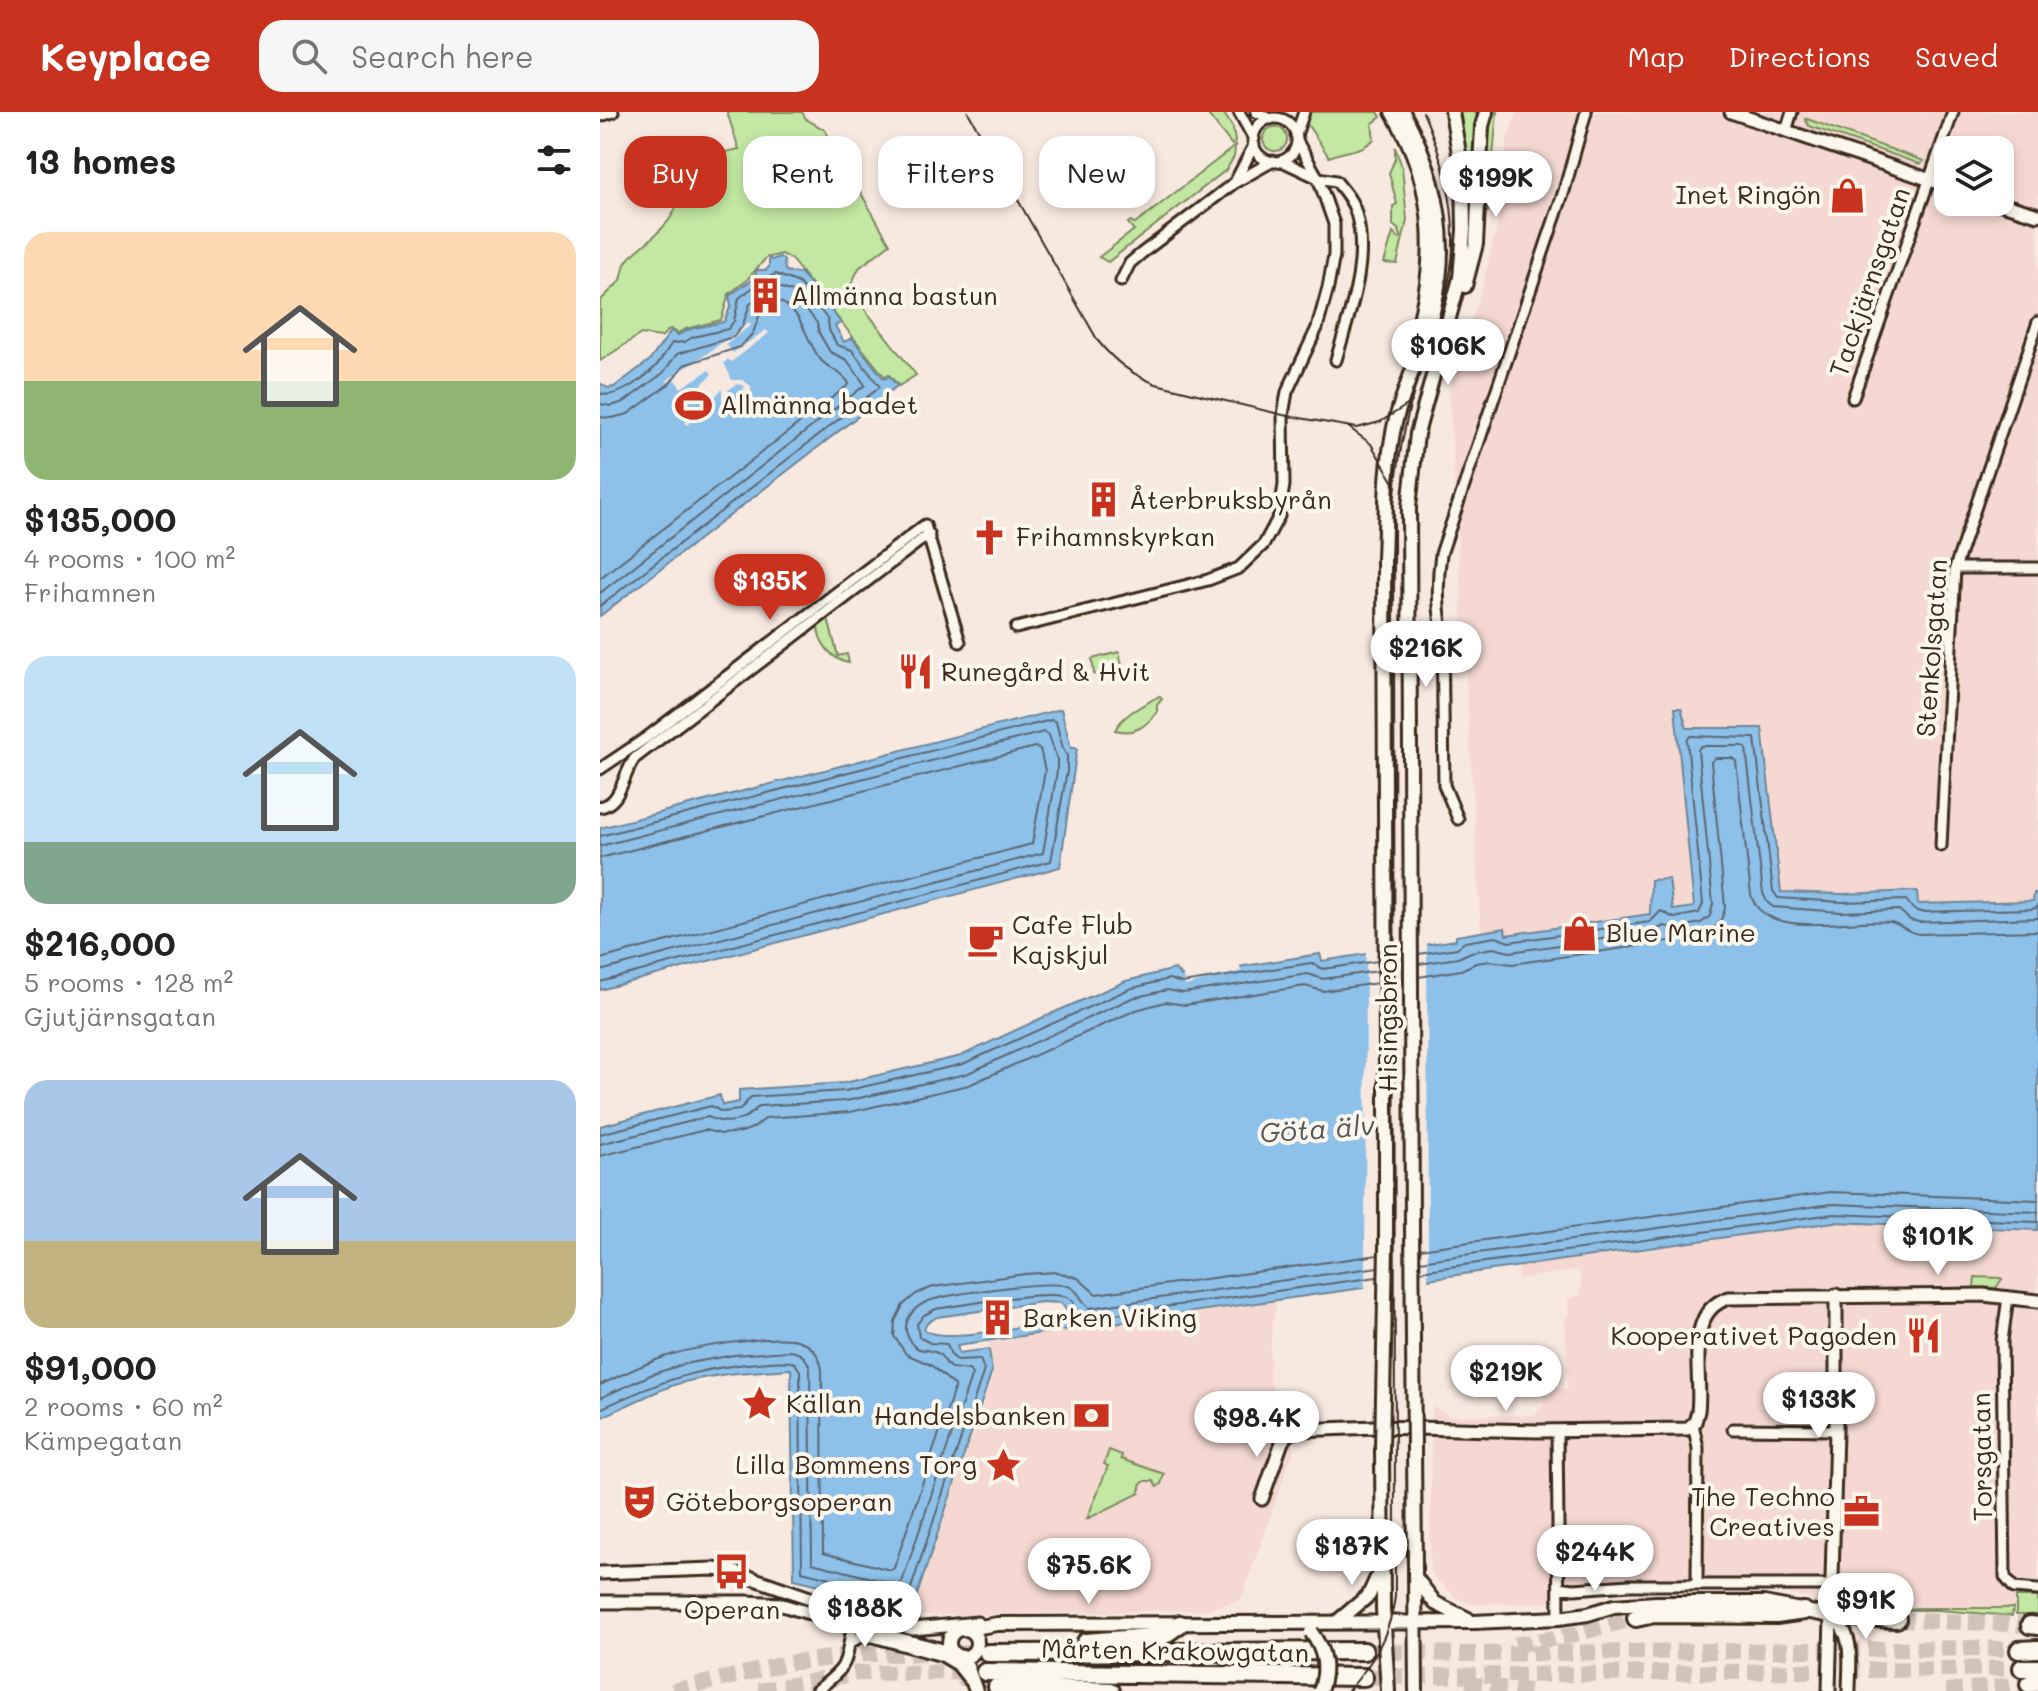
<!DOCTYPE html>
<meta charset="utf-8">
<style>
body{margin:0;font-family:Mali,sans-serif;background:#f6f6f6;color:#222;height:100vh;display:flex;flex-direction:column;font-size:30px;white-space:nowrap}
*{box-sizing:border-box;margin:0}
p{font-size:26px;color:#767676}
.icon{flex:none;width:44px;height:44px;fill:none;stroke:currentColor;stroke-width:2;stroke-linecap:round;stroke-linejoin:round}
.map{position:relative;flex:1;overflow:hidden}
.side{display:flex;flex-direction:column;background:#fff;width:600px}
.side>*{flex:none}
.top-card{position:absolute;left:24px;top:24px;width:760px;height:72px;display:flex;gap:16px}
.fabs{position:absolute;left:1334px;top:24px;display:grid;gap:16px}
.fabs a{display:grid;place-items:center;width:80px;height:80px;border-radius:16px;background:#fff;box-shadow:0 4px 12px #0003;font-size:40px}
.price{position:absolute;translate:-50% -68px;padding:0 18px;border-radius:28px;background:#fff;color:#222;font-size:26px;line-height:52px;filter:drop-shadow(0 2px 4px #0008)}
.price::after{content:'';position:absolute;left:50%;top:48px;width:24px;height:18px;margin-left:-12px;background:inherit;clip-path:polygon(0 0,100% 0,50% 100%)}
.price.active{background:#c8321e;color:#fff}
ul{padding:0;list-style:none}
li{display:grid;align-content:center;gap:16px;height:424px;padding:0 24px}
li span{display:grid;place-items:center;height:248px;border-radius:24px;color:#555}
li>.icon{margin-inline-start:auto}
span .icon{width:144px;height:144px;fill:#fffc;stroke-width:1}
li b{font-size:34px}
h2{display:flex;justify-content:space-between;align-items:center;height:96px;padding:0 24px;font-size:34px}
.pill{padding:0 28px;border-radius:24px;background:#fff;box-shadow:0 4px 12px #0003;font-size:28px;line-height:72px}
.pill.active{background:#c8321e;color:#fff}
header{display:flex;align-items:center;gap:48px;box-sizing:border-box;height:112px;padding:0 40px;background:#c8321e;color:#fff}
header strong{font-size:38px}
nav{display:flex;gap:44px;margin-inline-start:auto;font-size:28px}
.search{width:560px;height:72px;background:#f6f6f6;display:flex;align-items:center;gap:20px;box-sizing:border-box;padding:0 28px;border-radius:24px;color:#767676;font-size:30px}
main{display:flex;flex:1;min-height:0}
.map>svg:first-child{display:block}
</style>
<header>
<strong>Keyplace</strong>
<div class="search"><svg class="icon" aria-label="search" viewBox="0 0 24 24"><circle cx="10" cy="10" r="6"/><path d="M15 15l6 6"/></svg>Search here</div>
<nav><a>Map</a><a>Directions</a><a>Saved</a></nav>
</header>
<main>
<section class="side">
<h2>13 homes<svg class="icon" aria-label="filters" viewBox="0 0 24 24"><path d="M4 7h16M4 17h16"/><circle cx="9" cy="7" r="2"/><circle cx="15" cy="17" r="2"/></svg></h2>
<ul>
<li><span style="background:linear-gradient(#ffd9b3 60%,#8fb573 0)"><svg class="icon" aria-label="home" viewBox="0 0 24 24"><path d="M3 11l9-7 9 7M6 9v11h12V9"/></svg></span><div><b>$135,000</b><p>4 rooms · 100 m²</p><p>Frihamnen</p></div></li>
<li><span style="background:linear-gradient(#bfe0f5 75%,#7fa58c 0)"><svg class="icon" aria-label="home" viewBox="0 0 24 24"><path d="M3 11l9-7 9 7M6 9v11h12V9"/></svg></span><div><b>$216,000</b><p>5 rooms · 128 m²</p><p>Gjutjärnsgatan</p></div></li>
<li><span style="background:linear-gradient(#a9c7e8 65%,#c2b280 0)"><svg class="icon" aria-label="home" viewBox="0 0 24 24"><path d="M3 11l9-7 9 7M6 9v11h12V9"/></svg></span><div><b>$91,000</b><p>2 rooms · 60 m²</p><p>Kämpegatan</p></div></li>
</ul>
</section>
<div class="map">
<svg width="1438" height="1579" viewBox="0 0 1438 1579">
<rect width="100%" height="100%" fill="#f8e9e0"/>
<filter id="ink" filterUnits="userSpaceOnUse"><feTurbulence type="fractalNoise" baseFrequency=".0125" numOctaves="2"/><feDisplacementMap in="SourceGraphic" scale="16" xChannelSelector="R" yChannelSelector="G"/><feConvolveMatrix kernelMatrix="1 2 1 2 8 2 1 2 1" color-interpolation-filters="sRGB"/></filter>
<g filter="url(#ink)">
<path fill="#f5d8d1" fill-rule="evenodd" d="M917 0H1438V781L1434 782 1433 789 1318 792 1317 779 1242 782 1181 780 1162 616H1087L1081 596 1076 597 1095 795 1072 798 1069 767 1052 768 1050 802 906 823 905 816 881 820 849 281 881 179 897 114 904 66 907 27ZM1348 38H1400V90H1348Z
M1234 1110 1438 1118V1475H1422L1415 1482 1414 1495 1252 1494 1250 1483 1219 1478 1212 1486 1150 1477H1013L941 1491 869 1492 858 1487 838 1469 830 1458 832 1294 850 1304 934 1303 944 1294V1275L968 1277 965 1205 970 1203 967 1187 981 1183V1163L976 1158 918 1167 919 1154Z
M678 1187 672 1210 669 1267 694 1337 641 1488 603 1498 311 1504 394 1260 389 1230Z"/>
<path fill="#c2e8a3" stroke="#7e8960" stroke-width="2" d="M127 0H202L206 7 225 18 290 132 259 156 249 177 316 263 299 274 289 263 284 264 191 147 182 142 166 146 146 169 129 182 121 208 86 217 78 221 70 217 61 225 41 222 0 249V189L21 168 25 152 30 145C52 125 85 105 78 71 77 65 73 59 72 52L139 37Z
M606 0H623L633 16 635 30 632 33Z
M709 0H778L781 5 772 12 774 27C762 40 745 38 729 45L705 9Z
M857 0H879L874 16 877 41 871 121 868 55Z
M891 0H897L888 100 883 101 886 20Z
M1205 7H1207L1324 49 1320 52 1209 14Z
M663 27a12 12 0 1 1 24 0a12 12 0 1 1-24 0Z
M635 34 634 45 626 58 508 150 499 145 534 118 528 111 531 109 535 112Z
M795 35 802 55 807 108 797 152 784 151 793 121 798 126 801 125 799 118 793 113V94L797 92 789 61 795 47Z
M227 503 238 544 247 542 249 551C233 549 218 530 218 514Z
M519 540 523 557 498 564 494 562 492 547Z
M559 584 562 587 557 593V600C545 615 535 623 515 618 523 602 544 593 559 584Z
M1375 1165 1400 1166 1402 1167 1396 1176 1374 1175Z
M509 1338 522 1343 521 1347 564 1362 561 1372 557 1375 553 1369H545L540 1373V1381L487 1407 508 1354 504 1352Z
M1416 1485H1438V1503H1416Z
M1317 1496H1413L1412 1504 1338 1498H1296Z"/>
<path fill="#8ec1ea" stroke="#6d8598" stroke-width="2" fill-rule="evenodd" d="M180 145 184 148 185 158 191 161H201L241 211 235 214 244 230 252 226 284 267 289 264 297 274 0 504V271L8 276 14 275 50 248 71 219 78 223 90 217 124 210 131 193 129 184 153 167 157 158H166L169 155V146L172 148Z
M1075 596H1081L1087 616H1162L1181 780 1242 782 1317 779 1318 792 1433 789 1434 781H1438V1118L1234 1110 357 1233 359 1241 389 1237 392 1259 313 1495 194 1467 191 1257C152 1260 112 1261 74 1273 49 1282 24 1295 0 1306V1014L120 983 122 993 139 990V978L244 971 361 944 446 904 526 869 575 857 581 864 720 842 722 849 856 828V824L905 816 906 823 1050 802 1051 768 1069 767 1073 798 1094 795ZM442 1190 461 1191 467 1199 464 1205 454 1208C430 1213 339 1233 324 1217L326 1212 337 1205Z
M461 597 471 636H477L460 755 0 878V716Z"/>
<path fill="#f8e9e0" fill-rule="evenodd" d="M149 210 151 213 126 232 133 241 166 218 169 221 131 250 128 247 124 251 132 268H142L151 274 152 290 145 298 129 297 122 288V277L87 313 85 311 111 283 103 276 77 303 75 301 112 262 109 258 81 276 75 268 69 271 67 268 111 239ZM137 272 145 274 143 277 145 280 148 279 149 283 144 292 137 294 130 291 127 284 129 277Z
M827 829 828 1170 765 1179 766 838Z
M639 850 641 859 585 874 582 859Z"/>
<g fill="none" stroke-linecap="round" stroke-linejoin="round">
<path stroke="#5c6670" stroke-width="2" d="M0 281C15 289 46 265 57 253 62 247 67 238 72 231L85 230 93 225 128 217 134 209 139 186 164 167 176 162 199 171 228 208 229 218 237 233 252 238 280 275 0 494
M0 292 11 294 24 290 63 261 77 242 133 225 142 215 150 192 175 174 193 180 217 211 219 221 230 240 247 248 265 273 0 481
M0 305 12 306 28 302 69 272 84 253 140 235 153 221 161 199 175 188C203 196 204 226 220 247 229 258 240 258 249 271L247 274 0 466
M0 724 451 608 456 610 463 637 467 644V659L451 749 0 870
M0 734 444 620 449 623 457 648V659L443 741 0 859
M0 746 435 635 440 637 445 659 432 732 0 847
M819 842 857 836 865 830 896 825 909 830 1050 810 1061 799 1074 806 1099 801 1103 792 1087 628 1090 624 1155 626 1173 779 1178 786 1242 790 1306 788 1313 797 1320 800 1432 797 1438 795
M819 852 858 846 871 840 893 836 910 840 1052 820 1064 814 1075 816 1101 811 1110 804 1113 792 1098 638 1101 634H1143L1146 636 1163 781 1167 790 1173 795 1241 800 1299 798 1310 808 1319 810 1438 806
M819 865 861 858 876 851 890 849 912 852 1053 832C1080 825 1119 832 1125 795L1111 650 1115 646H1132L1136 649 1151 783C1164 830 1254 805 1291 810 1300 812 1308 821 1319 822L1438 819
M0 1022 111 994 122 1000 140 998 151 985 245 979 363 952 529 877 569 867 582 871 711 851 723 857 778 849
M0 1032 108 1005C127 1014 145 1010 159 994L246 989 366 962 532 886 567 878 583 881 708 862 723 867 778 859
M0 1044 105 1018 121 1022 142 1020 155 1015 166 1006 250 1000 369 973 536 898 565 890 585 893 705 874 723 879 778 871
M820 1137 1231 1080 1438 1088
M820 1149 1232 1092 1438 1100
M820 1159 1233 1102 1438 1110
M0 1273C21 1263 42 1253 64 1245 89 1236 176 1221 200 1229 213 1234 220 1245 222 1258L223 1441 291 1458 294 1456 355 1274 331 1253 306 1242 294 1224 295 1209 303 1193 316 1182 333 1175 425 1162 457 1160 478 1166 496 1182 778 1143
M0 1286 53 1262 84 1252 134 1243 189 1239C201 1240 208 1246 210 1258L212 1451 299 1473 302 1470 372 1262 369 1258 351 1256C346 1253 343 1245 339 1242 328 1235 315 1243 308 1225 301 1210 313 1196 326 1190 344 1182 449 1168 468 1174 479 1178 481 1189 489 1196L778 1155
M0 1297C57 1271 94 1256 157 1251 170 1250 183 1248 195 1251L200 1259 202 1459 306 1485 309 1482 384 1258 380 1247 357 1248 351 1243 347 1232 330 1231 319 1225 317 1212 324 1203 336 1197C358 1194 456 1175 470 1187 476 1191 475 1198 475 1204L479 1207 777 1165"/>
<path stroke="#d2c3b9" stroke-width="16" stroke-dasharray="16 8" stroke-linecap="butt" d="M1297 1507 1430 1513
M915 1533 967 1524 1036 1506
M764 1539 858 1542 1377 1536 1419 1538
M359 1565 397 1575
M764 1565 1422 1556
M866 1572 930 1579
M73 1579 188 1551 266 1542 388 1541
M159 1579 259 1561 376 1560
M1346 1579 1429 1572"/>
<defs>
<path id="minor" d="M639 0 654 27
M656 0 671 7
M0 4 13 0
M653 28a22 22 0 1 1 44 0a22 22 0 1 1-44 0Z
M1186 19 1192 0
M696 23 704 0
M682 49 718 66 736 69C744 79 753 89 756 101 770 150 749 202 736 248
M636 68 654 33
M521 169 530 151 542 141 634 71 673 49
M1253 286 1353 0
M1355 456H1438
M416 516 608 468 639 456 664 432 679 404 684 373 683 303 687 280 717 216 728 176 734 143V112L718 66 697 29
M0 657 46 626 325 413 360 530
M0 695C22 691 22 663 35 646L329 422
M858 707 844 673 842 517C837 491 837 468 841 442L964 79 986 0
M1341 734 1355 456 1438 210
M1408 1185 1402 1229 1405 1465 1414 1476 1438 1478
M1093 1312 1098 1336 1097 1472
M1133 1317 1236 1318
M957 1319 959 1506
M959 1475 974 1477 1029 1473H1233
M250 1531 260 1525H273L342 1544 357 1553 369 1568
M216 1579C254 1550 243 1551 254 1509"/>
<path id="tertiary" d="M1131 0 1348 74
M1395 90 1438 103
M662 1387 682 1330 687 1323 699 1318 776 1315 937 1319 1087 1317 1095 1310 1098 1299C1103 1263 1083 1199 1129 1186L1383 1183 1438 1189
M0 1461 113 1457 132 1459 256 1502 313 1517 377 1511
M0 1490H147L179 1492 276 1521 351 1540
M1231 1504C1256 1521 1249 1552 1249 1579
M1229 1579 1236 1318V1183"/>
<path id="secondary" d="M792 0C839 76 838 157 811 239
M865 174 876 132 882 14 886 0
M786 943 784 446C786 401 785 355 795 311 805 271 824 235 834 195 851 126 836 61 803 0
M812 1117 809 395 817 322 860 166 864 118 863 65 852 0
M782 1337 783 1497 788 1579
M814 1337 816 1579
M815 1465 835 1491 868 1507
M737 1510 769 1483 780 1459
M349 1531a14 14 0 1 1 28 0a14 14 0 1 1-28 0Z
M368 1517 397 1512 874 1510 959 1506 988 1502 1014 1494 1056 1491H1164L1231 1504
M356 1544 367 1554 376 1579"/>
<path id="trunk" d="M1231 1504 1297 1507
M1036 1506 1054 1502 1176 1503 1204 1499
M1430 1513 1438 1514
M486 1530 563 1524 580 1512
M1419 1538 1438 1537
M388 1541 764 1539
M1422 1556H1438
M385 1560 764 1565
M1429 1572 1438 1571
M397 1575 511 1579"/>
</defs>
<use href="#minor" stroke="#3b2a1e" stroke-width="15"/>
<use href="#tertiary" stroke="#3b2a1e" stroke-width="17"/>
<use href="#secondary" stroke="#3b2a1e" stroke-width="18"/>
<use href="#trunk" stroke="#3b2a1e" stroke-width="22"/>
<use href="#minor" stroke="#fbf7ec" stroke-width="9"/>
<use href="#tertiary" stroke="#fbf7ec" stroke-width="11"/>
<use href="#secondary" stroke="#fbf7ec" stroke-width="12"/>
<use href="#trunk" stroke="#fbf7ec" stroke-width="16"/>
<path stroke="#3b2a1e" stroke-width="2" d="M368 0 498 229C515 250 531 262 556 272L683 303 757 316 780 310 812 290
M747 314 771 332 796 374
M748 1579C773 1551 790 1522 795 1485L794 393C797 352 804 312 816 272 831 226 853 179 853 130 854 84 841 42 823 0"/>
<defs>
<path id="secondary-bridge" d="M812 1117 814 1337
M782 1337 786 1136V943
M711 1520C725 1539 728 1557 720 1579"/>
</defs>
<use href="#secondary-bridge" stroke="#3b2a1e" stroke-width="18" stroke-linecap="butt"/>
<use href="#secondary-bridge" stroke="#fbf7ec" stroke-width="12"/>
</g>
</g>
<defs>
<symbol id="shop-bare" viewBox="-9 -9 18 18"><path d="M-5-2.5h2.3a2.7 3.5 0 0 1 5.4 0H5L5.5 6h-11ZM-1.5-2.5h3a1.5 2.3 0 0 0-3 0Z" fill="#c8321e" stroke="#fbf7ec" stroke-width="2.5" paint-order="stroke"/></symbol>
<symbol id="building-bare" viewBox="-9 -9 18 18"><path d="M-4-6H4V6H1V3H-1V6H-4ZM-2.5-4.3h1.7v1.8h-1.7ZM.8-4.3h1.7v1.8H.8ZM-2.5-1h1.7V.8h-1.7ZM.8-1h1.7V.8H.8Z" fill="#c8321e" stroke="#fbf7ec" stroke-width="2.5" paint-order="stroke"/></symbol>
<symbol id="stadium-bare" viewBox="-9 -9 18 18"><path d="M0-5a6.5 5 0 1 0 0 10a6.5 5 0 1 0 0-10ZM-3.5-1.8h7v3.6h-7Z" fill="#c8321e" stroke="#fbf7ec" stroke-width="2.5" paint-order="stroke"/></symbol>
<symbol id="church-bare" viewBox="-9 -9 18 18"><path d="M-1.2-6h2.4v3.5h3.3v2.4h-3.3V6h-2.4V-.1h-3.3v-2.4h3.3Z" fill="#c8321e" stroke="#fbf7ec" stroke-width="2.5" paint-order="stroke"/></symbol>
<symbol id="restaurant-bare" viewBox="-9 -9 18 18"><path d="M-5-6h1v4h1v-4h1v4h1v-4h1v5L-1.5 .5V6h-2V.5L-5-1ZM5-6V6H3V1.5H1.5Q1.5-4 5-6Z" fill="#c8321e" stroke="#fbf7ec" stroke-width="2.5" paint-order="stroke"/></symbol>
<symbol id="cafe-bare" viewBox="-9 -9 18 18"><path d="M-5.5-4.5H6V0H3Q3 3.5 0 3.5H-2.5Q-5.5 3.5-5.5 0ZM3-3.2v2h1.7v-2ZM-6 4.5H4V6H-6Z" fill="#c8321e" stroke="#fbf7ec" stroke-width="2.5" paint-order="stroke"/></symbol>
<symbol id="sight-bare" viewBox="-9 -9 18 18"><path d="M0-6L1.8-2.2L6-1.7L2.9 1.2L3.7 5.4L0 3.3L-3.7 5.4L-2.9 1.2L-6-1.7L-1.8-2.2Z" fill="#c8321e" stroke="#fbf7ec" stroke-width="2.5" paint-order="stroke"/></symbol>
<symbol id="bank-bare" viewBox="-9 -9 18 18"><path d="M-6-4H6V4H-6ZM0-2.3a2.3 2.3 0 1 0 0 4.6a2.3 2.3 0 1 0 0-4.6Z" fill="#c8321e" stroke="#fbf7ec" stroke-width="2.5" paint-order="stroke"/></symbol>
<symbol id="theatre-bare" viewBox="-9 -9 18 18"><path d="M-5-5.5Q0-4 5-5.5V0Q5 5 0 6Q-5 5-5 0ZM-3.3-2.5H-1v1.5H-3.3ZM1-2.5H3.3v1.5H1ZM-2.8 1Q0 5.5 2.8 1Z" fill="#c8321e" stroke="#fbf7ec" stroke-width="2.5" paint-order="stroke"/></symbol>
<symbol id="office-bare" viewBox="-9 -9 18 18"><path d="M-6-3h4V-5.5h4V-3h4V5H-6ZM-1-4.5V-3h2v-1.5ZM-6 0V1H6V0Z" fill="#c8321e" stroke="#fbf7ec" stroke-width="2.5" paint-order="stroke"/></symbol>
<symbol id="bus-bare" viewBox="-9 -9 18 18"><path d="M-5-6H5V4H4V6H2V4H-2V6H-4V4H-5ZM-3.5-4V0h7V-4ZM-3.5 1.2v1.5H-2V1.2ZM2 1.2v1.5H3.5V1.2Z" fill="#c8321e" stroke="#fbf7ec" stroke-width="2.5" paint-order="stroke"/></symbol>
</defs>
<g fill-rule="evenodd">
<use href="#shop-bare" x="1222" y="58" width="51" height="51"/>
<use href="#building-bare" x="140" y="158" width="51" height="51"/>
<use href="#stadium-bare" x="68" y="268" width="51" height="51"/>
<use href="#building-bare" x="478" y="362" width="51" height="51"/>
<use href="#church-bare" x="364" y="400" width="51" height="51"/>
<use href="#restaurant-bare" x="290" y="534" width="51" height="51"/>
<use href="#shop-bare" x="954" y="796" width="51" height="51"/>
<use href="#cafe-bare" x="360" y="802" width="51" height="51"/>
<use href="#building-bare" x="372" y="1180" width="51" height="51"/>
<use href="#restaurant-bare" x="1298" y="1198" width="51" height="51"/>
<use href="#sight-bare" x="134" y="1266" width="51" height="51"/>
<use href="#bank-bare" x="466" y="1278" width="51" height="51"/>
<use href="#sight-bare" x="378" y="1328" width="51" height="51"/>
<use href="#theatre-bare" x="14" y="1364" width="51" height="51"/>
<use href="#office-bare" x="1236" y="1374" width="51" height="51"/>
<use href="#bus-bare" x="106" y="1434" width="51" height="51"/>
</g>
<g text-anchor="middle" stroke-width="8" stroke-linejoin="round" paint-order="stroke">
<g font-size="26" fill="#3b2a1e" stroke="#fbf7ec" text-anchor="start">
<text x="1221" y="92" text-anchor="end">Inet Ringön</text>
<text x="191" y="193">Allmänna bastun</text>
<text x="120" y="302">Allmänna badet</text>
<text x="529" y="397">Återbruksbyrån</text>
<text x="416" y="434">Frihamnskyrkan</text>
<text x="341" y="569">Runegård &amp; Hvit</text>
<text x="412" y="822">Cafe Flub<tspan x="412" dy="30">Kajskjul</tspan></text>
<text x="1006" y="830">Blue Marine</text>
<text x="423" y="1215">Barken Viking</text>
<text x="1297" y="1233" text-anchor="end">Kooperativet Pagoden</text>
<text x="186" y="1301">Källan</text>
<text x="466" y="1313" text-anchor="end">Handelsbanken</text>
<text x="377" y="1362" text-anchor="end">Lilla Bommens Torg</text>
<text x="1235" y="1394" text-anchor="end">The Techno<tspan x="1235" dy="30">Creatives</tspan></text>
<text x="66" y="1399">Göteborgsoperan</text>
<text x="132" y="1507" text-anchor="middle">Operan</text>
</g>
<g font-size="26" fill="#3b2a1e" stroke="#fbf7ec">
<text transform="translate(1270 170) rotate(-71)" y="9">Tackjärnsgatan</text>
<text transform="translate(1332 536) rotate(-86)" y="9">Stenkolsgatan</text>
<text transform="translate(788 906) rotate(-90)" y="9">Hisingsbron</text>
<text transform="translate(1382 1345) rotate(-91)" y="9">Torsgatan</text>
<text transform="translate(575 1539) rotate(1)" y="9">Mårten Krakowgatan</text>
</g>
<g font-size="28" font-style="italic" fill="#54575b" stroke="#fbf7ec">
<text transform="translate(717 1017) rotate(-4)" y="10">Göta älv</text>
</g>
</g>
</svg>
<div class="fabs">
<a><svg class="icon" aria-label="layers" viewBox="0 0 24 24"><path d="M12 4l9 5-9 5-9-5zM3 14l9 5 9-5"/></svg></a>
</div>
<b class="price" style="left:896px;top:107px">$199K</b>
<b class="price" style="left:848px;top:275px">$106K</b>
<b class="price active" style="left:170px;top:510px">$135K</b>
<b class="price" style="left:826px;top:577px">$216K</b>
<b class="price" style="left:1338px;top:1165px">$101K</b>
<b class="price" style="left:906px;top:1301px">$219K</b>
<b class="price" style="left:1219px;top:1328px">$133K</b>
<b class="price" style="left:657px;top:1347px">$98.4K</b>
<b class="price" style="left:752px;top:1475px">$187K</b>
<b class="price" style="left:995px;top:1481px">$244K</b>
<b class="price" style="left:489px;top:1494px">$75.6K</b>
<b class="price" style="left:1266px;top:1529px">$91K</b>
<b class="price" style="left:265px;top:1537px">$188K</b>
<div class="top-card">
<a class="pill active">Buy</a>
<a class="pill">Rent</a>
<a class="pill">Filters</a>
<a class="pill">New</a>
</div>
</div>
</main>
